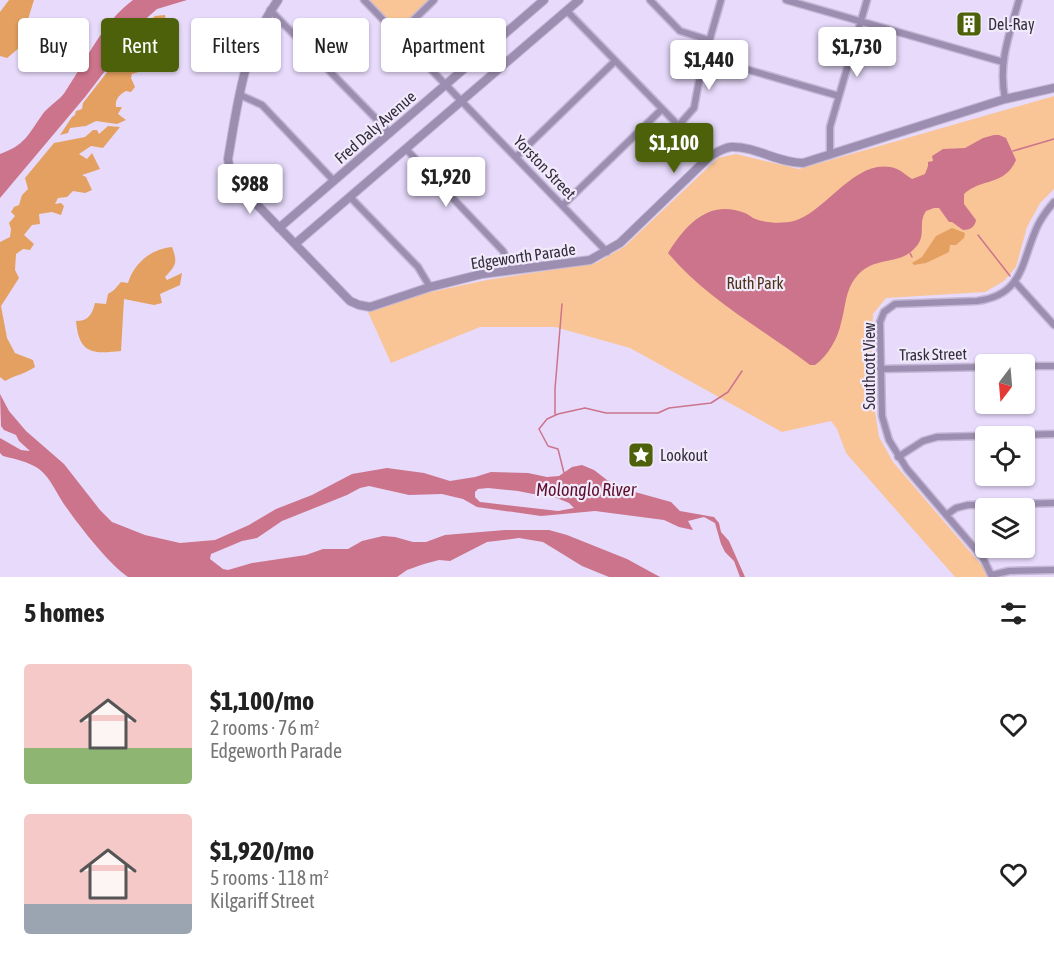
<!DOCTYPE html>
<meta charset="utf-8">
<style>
body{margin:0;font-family:"Asap Condensed",sans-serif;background:#f2f2f2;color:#222;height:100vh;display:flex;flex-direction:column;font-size:22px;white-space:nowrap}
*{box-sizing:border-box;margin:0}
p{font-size:20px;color:#767676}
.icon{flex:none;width:33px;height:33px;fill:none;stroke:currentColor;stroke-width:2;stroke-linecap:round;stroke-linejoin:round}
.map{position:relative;height:577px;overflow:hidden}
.panel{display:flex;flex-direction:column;background:#fff;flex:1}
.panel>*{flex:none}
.top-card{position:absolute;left:18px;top:18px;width:600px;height:54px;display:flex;gap:12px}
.needle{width:39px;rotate:196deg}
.fabs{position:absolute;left:975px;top:354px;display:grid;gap:12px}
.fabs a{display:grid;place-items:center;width:60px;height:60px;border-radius:6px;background:#fff;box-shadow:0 2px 4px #0004;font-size:30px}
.price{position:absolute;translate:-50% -51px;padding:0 14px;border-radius:6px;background:#fff;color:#222;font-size:20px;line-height:39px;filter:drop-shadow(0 2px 3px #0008)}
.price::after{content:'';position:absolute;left:50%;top:36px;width:18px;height:14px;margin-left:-9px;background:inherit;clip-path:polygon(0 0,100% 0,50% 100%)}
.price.selected{background:#4d610b;color:#fff}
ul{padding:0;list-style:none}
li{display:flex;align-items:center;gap:18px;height:150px;padding:0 24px}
li span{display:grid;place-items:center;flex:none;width:168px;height:120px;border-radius:6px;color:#555}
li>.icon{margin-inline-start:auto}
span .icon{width:72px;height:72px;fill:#fffc;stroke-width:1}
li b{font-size:26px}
h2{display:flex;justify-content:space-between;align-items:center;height:72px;padding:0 24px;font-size:26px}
.tag{padding:0 21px;border-radius:6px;background:#fff;box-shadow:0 2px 4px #0004;font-size:21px;line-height:54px}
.tag.selected{background:#4d610b;color:#fff}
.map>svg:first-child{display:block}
</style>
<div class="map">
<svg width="1054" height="577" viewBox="0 0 1054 577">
<rect width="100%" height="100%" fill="#e7dafb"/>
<path fill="#f9c597" d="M364 0H434L398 35Z
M1054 96V189L1040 203 1027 227 1016 267 1004 281 985 292 886 298 873 314 872 336V393L879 437 893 462 984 568 987 577H955L846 453 837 429 831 421 782 432 630 348 555 327H480L391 363 368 312 426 293 487 280 596 263 624 247 718 158 736 154 799 169Z"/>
<path fill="#e3a060" d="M9 0H34L19 48 7 58 0 56V12Z
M165 15 167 31 156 53 142 71 132 74 131 78 135 87 131 92 126 91C119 95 115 99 116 107H122L118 114 126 120 117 124 96 121 86 126 70 128 68 133 60 135 72 117 75 115 76 111 82 109 83 103 108 71 116 67 112 61 117 57 126 55 120 52 121 48 127 43 129 37 155 16Z
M108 126 120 127 103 148 91 146 79 154 87 159 92 153 100 169 82 175 86 177 92 190 85 193 73 191 67 197 58 198 55 204 61 203 64 206 61 215 52 212 39 214 40 224 32 225 24 235 34 244 30 250 23 249 16 254 15 270 19 278 1 306 7 338 15 353 33 360 35 367C25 374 15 375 5 381L0 377V242L10 237 11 229 9 223 15 216 11 212 14 207 19 205 22 195 28 189 25 178 54 143 85 137 93 130H97L99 134Z
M952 228 965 233 964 238 956 245H950L949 252 926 263 914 265 912 263 922 257 936 236Z
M172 247C178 263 176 265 165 277L167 280 182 273 180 285 160 294 162 303 154 305 124 299 121 351C92 354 79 354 76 321 88 321 92 315 95 303L106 304 108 294 114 290 121 282 128 283C134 263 151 249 172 247Z"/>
<path fill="#cc748b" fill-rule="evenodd" d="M133 0H187L157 9 124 38 105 71 85 97 0 198V154C25 145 28 135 42 115 48 106 59 101 65 92 86 61 102 23 133 0Z
M994 135H999L1006 138 1016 160C1005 186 981 178 964 194V204L976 220C975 227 970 230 963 230L952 222H949L939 208H934L926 211C917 224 928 236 914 249 895 268 870 253 852 283 845 295 845 310 841 323 838 338 828 356 815 365H810C763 329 706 299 668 253 686 225 708 199 745 213 748 214 750 216 753 218 764 223 782 224 794 221 827 212 857 154 897 169 902 171 907 176 912 179L925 174 928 166V162L933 161 932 156 943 149 965 148 983 138Z
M0 394 9 411 26 431 64 464 100 510 112 522 145 535 180 543 215 540 249 525 276 509 312 495 352 474 387 468 424 473 450 481 475 477 491 472 528 473 547 477 559 476 572 467 582 465 594 470 607 480 635 492 671 502 680 511 714 517 719 523 721 532 729 541 745 577H740L734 561 725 552 721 544 715 523 704 517 688 521 693 530 679 527 664 520 595 511 541 516 477 507 463 499 442 494 409 495 369 486 360 488 347 495 282 521 257 538 242 541 211 554 210 559 223 569 228 570 252 563 306 555 323 549H348L362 541 383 536 395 537 413 542H426L445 535 505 530H549L567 535 627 559 660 577H609L582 566 543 542 519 538 487 542 450 561 439 560 424 564 407 570 397 577H128C107 562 81 528 66 507 57 495 51 478 39 469 29 462 15 459 3 456L0 453V438L21 450 30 451 19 441 16 435 4 430 1 426ZM488 488 518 491 533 494H547L569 503 574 508 558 511 480 502 475 497V492L478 489Z"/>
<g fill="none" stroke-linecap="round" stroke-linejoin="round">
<path stroke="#cc748b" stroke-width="1.5" d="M1013 151 1054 139
M978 235 1010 276
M910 253 912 257
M555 414V389L562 304
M564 473 558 449 548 446 539 429 547 419 558 414 585 408 606 413H658L669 408 711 403 728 392 742 371"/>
<defs>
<path id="minor" d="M364 0 607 252
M650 0 680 31 709 40
M786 0 1003 62
M270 10 390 133
M567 11 709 157
M398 35 434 0
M704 57 839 96
M240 95 262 105 334 181
M1005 99C998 63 1009 35 1019 0
M678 126 694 108 701 70 721 0
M406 149 503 251 511 269
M830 155V127L867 0
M516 157 615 61
M350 197 418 267 430 287
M563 205 662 109
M1015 282 1054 325
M1024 366H1054
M880 369 986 367
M898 457 923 441 937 437 1054 434
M946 515 956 508 968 505 1054 503
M992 575 1009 571 1054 570
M992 577 983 558 907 469 889 440 882 416 880 322 884 312 895 304 977 301C1025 295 1021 260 1038 225 1042 217 1048 209 1054 202"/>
<path id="tertiary" d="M278 0C243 49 238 102 228 159L230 171 238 185 350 301 359 305 370 307 430 287 482 274 590 260 620 243 709 157C716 153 722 148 731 147 755 146 778 163 803 163L1005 99 1054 88
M279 228 544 0
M295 244 579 0"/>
</defs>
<use href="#minor" stroke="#c3b7d5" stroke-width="9"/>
<use href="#tertiary" stroke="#c3b7d5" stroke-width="10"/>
<use href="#minor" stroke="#9c8eb0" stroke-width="6"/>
<use href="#tertiary" stroke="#9c8eb0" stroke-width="8"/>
</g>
<defs>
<symbol id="building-square" viewBox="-11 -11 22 22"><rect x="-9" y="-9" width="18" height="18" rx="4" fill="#4d610b" stroke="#f1eafb"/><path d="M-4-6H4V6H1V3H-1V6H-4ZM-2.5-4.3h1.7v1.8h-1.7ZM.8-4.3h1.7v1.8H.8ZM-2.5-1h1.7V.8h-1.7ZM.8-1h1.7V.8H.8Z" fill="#fff"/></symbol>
<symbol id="sight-square" viewBox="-11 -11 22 22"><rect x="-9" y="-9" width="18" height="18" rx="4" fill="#4d610b" stroke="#f1eafb"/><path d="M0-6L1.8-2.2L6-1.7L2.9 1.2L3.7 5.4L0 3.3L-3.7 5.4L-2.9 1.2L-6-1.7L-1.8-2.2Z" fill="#fff"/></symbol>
</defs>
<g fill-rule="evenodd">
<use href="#building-square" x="954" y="9" width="30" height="30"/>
<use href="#sight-square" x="626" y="440" width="30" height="30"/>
</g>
<g text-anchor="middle" stroke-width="4.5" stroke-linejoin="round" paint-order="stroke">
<g font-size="16" fill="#332d3d" stroke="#f1eafb" text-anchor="start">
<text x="988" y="30">Del-Ray</text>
<text x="660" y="461">Lookout</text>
</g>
<g font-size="16" fill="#332d3d" stroke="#f1eafb">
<text transform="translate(375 127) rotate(-41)" y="6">Fred Daly Avenue</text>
<text transform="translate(545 167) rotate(46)" y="6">Yorston Street</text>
<text transform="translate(523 256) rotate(-8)" y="6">Edgeworth Parade</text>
<text transform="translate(933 354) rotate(-1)" y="6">Trask Street</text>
<text transform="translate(869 366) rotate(-90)" y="6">Southcott View</text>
</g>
<g font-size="16" fill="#4f3318" stroke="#f1eafb">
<text x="755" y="289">Ruth Park</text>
</g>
<g font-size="18" font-style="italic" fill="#5d0c2c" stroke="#f1eafb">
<text x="586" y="496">Molonglo River</text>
</g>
</g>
</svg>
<div class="fabs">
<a><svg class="needle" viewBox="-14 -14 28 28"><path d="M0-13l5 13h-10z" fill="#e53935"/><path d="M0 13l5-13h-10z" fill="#767676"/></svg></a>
<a><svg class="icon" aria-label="locate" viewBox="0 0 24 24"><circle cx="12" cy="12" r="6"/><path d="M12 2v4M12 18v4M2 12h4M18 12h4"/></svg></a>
<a><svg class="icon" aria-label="layers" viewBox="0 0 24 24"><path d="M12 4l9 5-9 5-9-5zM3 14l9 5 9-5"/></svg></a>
</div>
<b class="price" style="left:857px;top:78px">$1,730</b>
<b class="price" style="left:709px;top:91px">$1,440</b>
<b class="price selected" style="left:674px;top:174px">$1,100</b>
<b class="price" style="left:446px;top:208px">$1,920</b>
<b class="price" style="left:250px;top:215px">$988</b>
<div class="top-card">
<a class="tag">Buy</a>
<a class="tag selected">Rent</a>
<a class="tag">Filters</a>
<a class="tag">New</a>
<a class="tag">Apartment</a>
</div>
</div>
<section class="panel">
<h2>5 homes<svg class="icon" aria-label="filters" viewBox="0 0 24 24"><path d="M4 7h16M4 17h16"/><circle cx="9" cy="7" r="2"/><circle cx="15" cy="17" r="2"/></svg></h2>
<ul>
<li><span style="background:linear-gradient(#f6c9c9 70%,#8fb573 0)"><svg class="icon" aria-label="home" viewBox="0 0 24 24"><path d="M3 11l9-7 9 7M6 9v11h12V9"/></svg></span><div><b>$1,100/mo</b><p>2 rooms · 76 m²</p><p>Edgeworth Parade</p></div><svg class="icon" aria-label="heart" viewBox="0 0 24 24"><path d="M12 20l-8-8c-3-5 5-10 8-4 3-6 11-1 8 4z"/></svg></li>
<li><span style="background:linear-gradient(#f6c9c9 75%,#9aa5b1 0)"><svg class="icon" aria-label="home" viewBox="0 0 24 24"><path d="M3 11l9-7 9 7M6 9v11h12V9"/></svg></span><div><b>$1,920/mo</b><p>5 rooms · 118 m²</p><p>Kilgariff Street</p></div><svg class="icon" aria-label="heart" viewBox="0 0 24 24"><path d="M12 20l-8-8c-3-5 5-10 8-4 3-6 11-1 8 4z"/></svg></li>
</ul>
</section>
